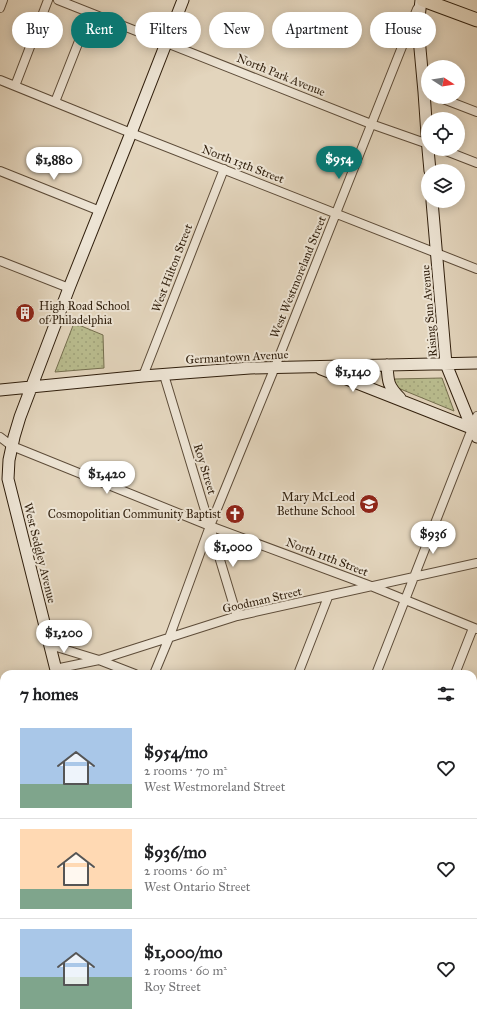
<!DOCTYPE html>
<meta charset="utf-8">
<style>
body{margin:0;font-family:"IM FELL Great Primer",serif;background:#f2f2f2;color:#202124;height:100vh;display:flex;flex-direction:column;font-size:15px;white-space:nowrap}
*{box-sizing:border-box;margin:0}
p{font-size:13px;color:#757577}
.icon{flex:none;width:22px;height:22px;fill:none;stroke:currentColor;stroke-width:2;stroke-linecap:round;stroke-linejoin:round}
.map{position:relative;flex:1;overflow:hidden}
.panel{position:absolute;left:0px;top:670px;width:477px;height:356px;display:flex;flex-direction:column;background:#fff;border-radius:12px 12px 0 0;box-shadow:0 2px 10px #0003}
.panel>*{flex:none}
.guide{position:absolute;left:12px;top:12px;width:453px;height:36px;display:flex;gap:8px}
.needle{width:26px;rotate:102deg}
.controls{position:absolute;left:421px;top:60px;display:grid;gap:8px}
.controls a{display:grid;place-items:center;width:44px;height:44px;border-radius:50%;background:#fff;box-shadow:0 2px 10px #0003;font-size:20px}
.price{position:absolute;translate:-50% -34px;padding:0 9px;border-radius:14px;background:#fff;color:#222;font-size:13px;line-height:26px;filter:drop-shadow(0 1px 2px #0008)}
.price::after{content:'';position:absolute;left:50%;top:24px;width:12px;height:9px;margin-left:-6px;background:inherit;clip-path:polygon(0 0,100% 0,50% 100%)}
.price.current{background:#0f766e;color:#fff}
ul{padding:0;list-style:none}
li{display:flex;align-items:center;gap:12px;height:100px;padding:0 20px}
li+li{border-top:1px solid #e0e0e0}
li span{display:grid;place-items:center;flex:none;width:112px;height:80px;border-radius:0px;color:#555}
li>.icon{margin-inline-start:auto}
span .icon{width:48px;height:48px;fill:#fffc;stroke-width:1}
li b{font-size:17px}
h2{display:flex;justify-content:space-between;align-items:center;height:48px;padding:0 20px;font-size:17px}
.chip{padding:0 14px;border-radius:18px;background:#fff;box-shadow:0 2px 10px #0003;font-size:14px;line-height:36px}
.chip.current{background:#0f766e;color:#fff}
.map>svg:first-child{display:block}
</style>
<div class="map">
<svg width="477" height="1026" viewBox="0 0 477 1026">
<defs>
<pattern id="grass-dots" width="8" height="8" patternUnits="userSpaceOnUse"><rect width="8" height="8" fill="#b9bc8e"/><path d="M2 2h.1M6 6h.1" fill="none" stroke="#9fa179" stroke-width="1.8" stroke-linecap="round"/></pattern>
</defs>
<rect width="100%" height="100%" fill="#e3d5bd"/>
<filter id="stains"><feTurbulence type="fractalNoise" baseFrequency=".005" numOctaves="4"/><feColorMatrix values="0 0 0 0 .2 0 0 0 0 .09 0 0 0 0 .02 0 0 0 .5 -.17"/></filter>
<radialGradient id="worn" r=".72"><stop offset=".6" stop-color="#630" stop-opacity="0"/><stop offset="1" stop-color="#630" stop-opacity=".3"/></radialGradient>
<path fill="url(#grass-dots)" stroke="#746e4e" d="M74 323 103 335 104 368 55 372Z
M442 378 454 411 398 388 394 382 395 379Z"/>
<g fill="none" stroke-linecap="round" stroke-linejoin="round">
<defs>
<path id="street" d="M58 0 371 124 428 144
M0 8 3 0
M0 80 131 133 477 269
M15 86 48 0
M438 97 477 112
M55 102 90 13
M441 149 477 163
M0 171 100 211
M0 261 69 288
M164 375 237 616
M143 376 224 169
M0 437 12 446 210 526 371 586 477 629
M50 645 99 660 135 674
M55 669 99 660 237 616 477 563
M154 674 169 638 210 526 275 367 417 9
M298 674 328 597
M376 674 477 416
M455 674 473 628
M473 804 477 794
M276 1022 286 1026
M238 1026 240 1022
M411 1026 412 1022
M459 1026 460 1022"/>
<path id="secondary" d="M421 0 418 27 424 92 428 149
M428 149 430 171
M432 201 446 364 472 428 477 437
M387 365C388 382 388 386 400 398
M321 369 476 430
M0 390 143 376 250 368 477 363
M57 674 8 479 9 460 14 437 20 417 69 288 131 133 183 0
M0 847 4 846
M474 987 477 988
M149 1022 150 1026"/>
<path id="primary" d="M423 0 477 20"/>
</defs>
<use href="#street" stroke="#5d4c39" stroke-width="10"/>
<use href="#secondary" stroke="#301f0d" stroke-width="13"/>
<use href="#primary" stroke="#301f0d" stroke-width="15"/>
<use href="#street" stroke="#ede4d4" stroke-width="8"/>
<use href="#secondary" stroke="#ede4d4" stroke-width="11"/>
<use href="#primary" stroke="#e3d5bd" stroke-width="13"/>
<path stroke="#301f0d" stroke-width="2.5" stroke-dasharray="7 7" stroke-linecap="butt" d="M0 829 4 845
M0 848 4 864
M0 867 4 884
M0 886 4 903
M0 906 4 922
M473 913H477
M0 1017 4 1015
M34 1022 35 1026
M48 1022 49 1026"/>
</g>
<defs>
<symbol id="building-disc" viewBox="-11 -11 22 22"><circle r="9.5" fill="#8f2418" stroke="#ede4d4"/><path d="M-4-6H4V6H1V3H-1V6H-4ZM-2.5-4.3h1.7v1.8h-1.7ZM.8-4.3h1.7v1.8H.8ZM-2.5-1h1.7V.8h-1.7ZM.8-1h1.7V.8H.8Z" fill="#fff"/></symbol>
<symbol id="school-disc" viewBox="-11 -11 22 22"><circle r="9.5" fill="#8f2418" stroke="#ede4d4"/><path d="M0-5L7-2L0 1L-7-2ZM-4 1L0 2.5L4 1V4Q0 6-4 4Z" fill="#fff"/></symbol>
<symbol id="church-disc" viewBox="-11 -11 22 22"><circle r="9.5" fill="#8f2418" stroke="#ede4d4"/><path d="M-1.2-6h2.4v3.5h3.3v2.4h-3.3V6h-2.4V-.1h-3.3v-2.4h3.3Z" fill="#fff"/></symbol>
</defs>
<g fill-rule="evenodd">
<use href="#building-disc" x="14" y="302" width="22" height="22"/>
<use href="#school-disc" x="358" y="493" width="22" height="22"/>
<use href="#church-disc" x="224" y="503" width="22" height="22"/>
</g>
<g text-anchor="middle" stroke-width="4" stroke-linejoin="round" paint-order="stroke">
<g font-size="12" fill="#301f0d" stroke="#ede4d4">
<text transform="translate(281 75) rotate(22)" y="4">North Park Avenue</text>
<text transform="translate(243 164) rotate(21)" y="4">North 13th Street</text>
<text transform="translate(172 268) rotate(-69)" y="4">West Hilton Street</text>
<text transform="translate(298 277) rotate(-68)" y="4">West Westmoreland Street</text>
<text transform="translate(429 311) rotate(-95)" y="4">Rising Sun Avenue</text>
<text transform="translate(237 357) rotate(-3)" y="4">Germantown Avenue</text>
<text transform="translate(205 469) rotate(73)" y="4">Roy Street</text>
<text transform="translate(40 553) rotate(76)" y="4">West Sedgley Avenue</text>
<text transform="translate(327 557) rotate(21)" y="4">North 11th Street</text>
<text transform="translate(262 600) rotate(-13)" y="4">Goodman Street</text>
</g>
<g font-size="12" fill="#301f0d" stroke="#ede4d4" text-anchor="end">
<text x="39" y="310" text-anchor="start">High Road School<tspan x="39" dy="14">of Philadelphia</tspan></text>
<text x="355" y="501">Mary McLeod<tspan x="355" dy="14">Bethune School</tspan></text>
<text x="221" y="518">Cosmopolitian Community Baptist</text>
</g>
</g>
<rect width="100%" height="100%" filter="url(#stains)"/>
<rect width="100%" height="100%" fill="url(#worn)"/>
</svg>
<div class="controls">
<a><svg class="needle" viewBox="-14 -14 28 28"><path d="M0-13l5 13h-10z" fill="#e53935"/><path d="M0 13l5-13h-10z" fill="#757577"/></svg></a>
<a><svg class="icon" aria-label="locate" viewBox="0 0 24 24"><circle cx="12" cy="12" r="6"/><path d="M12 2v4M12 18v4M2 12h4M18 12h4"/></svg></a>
<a><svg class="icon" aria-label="layers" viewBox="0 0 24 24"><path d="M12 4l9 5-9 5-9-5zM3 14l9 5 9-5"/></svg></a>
</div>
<b class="price current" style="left:339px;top:180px">$954</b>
<b class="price" style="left:54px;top:181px">$1,880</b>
<b class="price" style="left:353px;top:393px">$1,140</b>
<b class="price" style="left:107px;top:495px">$1,420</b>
<b class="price" style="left:433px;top:555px">$936</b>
<b class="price" style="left:233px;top:568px">$1,000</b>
<b class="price" style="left:64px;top:654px">$1,200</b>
<div class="guide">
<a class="chip">Buy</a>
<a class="chip current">Rent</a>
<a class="chip">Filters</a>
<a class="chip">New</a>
<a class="chip">Apartment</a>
<a class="chip">House</a>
</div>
<section class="panel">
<h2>7 homes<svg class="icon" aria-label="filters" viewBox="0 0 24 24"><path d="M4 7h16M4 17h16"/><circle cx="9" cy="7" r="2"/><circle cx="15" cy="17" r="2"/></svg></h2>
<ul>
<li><span style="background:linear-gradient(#a9c7e8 70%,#7fa58c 0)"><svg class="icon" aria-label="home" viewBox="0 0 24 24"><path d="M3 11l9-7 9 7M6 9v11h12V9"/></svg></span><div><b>$954/mo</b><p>2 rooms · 70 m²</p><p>West Westmoreland Street</p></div><svg class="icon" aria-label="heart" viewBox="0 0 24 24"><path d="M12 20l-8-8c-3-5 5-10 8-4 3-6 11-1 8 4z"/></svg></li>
<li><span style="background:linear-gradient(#ffd9b3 75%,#7fa58c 0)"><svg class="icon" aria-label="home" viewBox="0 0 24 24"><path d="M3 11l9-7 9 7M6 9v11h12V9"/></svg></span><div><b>$936/mo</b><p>2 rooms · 60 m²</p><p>West Ontario Street</p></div><svg class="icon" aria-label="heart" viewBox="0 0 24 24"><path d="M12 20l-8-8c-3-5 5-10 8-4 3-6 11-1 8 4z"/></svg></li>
<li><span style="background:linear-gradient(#a9c7e8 60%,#7fa58c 0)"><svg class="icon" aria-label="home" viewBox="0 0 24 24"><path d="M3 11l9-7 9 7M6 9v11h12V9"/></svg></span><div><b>$1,000/mo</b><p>2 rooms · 60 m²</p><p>Roy Street</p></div><svg class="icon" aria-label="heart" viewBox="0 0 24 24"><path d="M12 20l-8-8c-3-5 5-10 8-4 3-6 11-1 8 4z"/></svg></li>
</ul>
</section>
</div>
